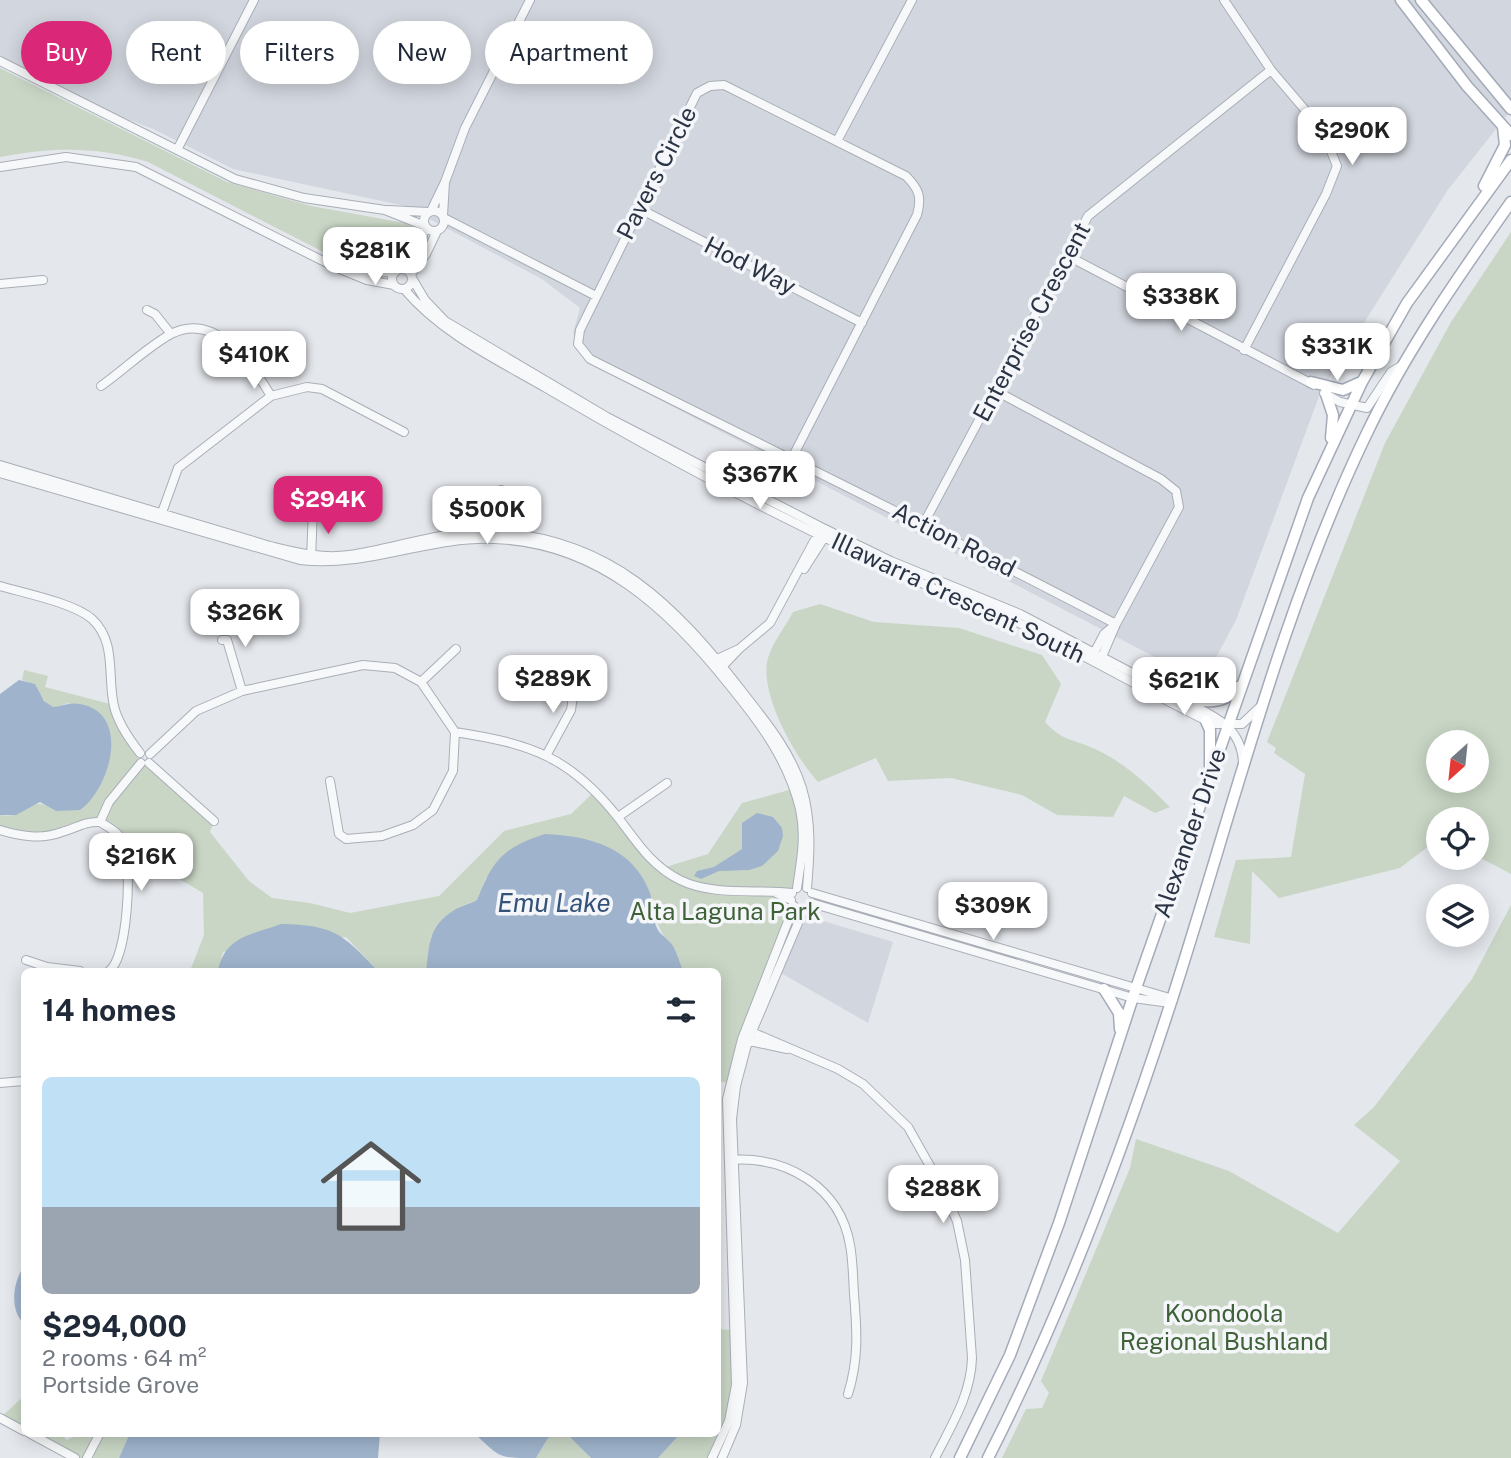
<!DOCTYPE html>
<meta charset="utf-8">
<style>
body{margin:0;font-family:"Public Sans",sans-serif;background:#f2f2f3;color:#1f2937;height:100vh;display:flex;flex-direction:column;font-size:26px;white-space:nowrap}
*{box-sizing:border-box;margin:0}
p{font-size:23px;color:#747a83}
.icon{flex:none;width:38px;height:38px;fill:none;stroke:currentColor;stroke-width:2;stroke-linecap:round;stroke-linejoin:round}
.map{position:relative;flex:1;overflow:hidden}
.drawer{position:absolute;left:21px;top:968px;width:700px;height:469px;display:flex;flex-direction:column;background:#fff;border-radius:10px;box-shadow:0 4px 18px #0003}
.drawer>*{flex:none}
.hud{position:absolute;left:21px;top:21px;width:700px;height:63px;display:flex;gap:14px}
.needle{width:46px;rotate:207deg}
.tools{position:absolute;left:1426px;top:730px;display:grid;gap:14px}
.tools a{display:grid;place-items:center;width:63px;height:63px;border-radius:50%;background:#fff;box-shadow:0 4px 18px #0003;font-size:35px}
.price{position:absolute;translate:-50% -60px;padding:0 16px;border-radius:14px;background:#fff;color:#222;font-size:23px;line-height:46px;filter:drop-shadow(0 2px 4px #0008)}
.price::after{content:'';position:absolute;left:50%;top:42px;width:21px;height:16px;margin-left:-10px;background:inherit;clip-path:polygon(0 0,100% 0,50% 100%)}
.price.selected{background:#db2777;color:#fff}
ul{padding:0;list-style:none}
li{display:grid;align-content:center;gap:14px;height:371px;padding:0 21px}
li+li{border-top:2px solid #e0e1e3}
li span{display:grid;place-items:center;height:217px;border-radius:10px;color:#555}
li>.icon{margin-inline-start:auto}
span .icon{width:126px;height:126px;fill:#fffc;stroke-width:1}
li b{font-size:30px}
h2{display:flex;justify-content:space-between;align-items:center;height:84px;padding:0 21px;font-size:30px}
.tag{padding:0 24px;border-radius:32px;background:#fff;box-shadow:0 4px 18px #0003;font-size:24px;line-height:63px}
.tag.selected{background:#db2777;color:#fff}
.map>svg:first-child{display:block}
</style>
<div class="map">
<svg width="1511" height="1458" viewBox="0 0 1511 1458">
<rect width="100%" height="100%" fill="#e4e7ec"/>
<path fill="#d2d6de" d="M0 0H1511V110L1447 191 1321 391 1236 620 1203 682 585 361 573 333 580 308 542 279 405 206 233 169 153 129 51 89 0 64Z
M807 916 893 942 868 1023 781 973Z"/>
<path fill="#c9d6c5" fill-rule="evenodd" d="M0 68 227 182 311 206 405 223 414 228 418 238C405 274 368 269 339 260L148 162C97 146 52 147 0 157Z
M1511 232V874L1477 856V819H1438V839L1400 868 1279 898 1252 871 1250 944 1214 937 1236 860 1291 857 1305 774 1274 753 1276 748 1267 742 1385 443 1451 322ZM1438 742H1477V780H1438Z
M820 604 874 622 959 628 1042 655 1061 684 1045 722C1063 742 1075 739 1097 750 1125 763 1149 786 1170 807L1155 813 1124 796 1113 817 1057 815 1022 795 951 778 888 781 876 758 818 782C795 757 756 689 769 655 774 640 786 626 793 612Z
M24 670 48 676 45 687 114 705 139 761 147 764 214 821 210 832 249 881 272 898 310 903 350 913 439 896 504 831 571 814 594 792 659 869 708 854 742 803 793 789C798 812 805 837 801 861 799 876 788 888 792 903L729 1083 718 1081V971H683C671 942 653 929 651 896L486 878 477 900 459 907 431 936 426 971H378L346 937 223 952 218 971H190L204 935 203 893 164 870 126 867 124 842 100 822 49 836 0 830V815C26 820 28 791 56 811L69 703 53 708C39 700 39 684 22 680Z
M1511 905V1458H1002L1026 1409 1042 1408 1049 1393 1041 1381 1130 1168 1136 1139 1229 1171 1338 1233 1400 1161 1354 1125 1374 1107 1472 979Z
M718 1329 734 1330C736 1379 736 1413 711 1458H658L681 1433H718Z
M24 1396V1431L0 1418Z
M29 1433H58L67 1440 82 1433H130L119 1458H75Z
M567 1433 591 1458H536L548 1438Z"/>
<path fill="#9fb4cc" d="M19 680 35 684 44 701 53 707C62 706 70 702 80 704 132 713 110 789 80 810L56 811 40 802 16 815H0V694Z
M757 813 773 817 782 828 783 836 778 851 762 866 749 870 719 871 701 879 694 876 697 871 714 867 742 849V823Z
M545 834C590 836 633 847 650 893 654 905 651 918 658 930 662 936 669 940 673 946 677 953 680 963 683 971H426C430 942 428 926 456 909 463 905 470 904 477 900 493 860 502 848 545 834Z
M281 924C334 925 343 934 378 971H218C225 936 251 935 281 924Z
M24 1266V1324C9 1309 13 1282 24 1266Z
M130 1433H380L378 1458H119Z
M474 1433 495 1436 502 1433H681L658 1458H591L566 1433 548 1438 536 1458C497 1458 501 1458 474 1433Z"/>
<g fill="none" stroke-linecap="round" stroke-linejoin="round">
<defs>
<path id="minor" d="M1224 0 1271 70 1323 131 1337 166 1326 194 1244 350
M0 61 235 179 304 198 385 210 425 226
M837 141 912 0
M177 150 254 0
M0 167 66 157 136 167 335 267 367 280 394 285
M638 208 862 323
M388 210 428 212
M424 221a10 10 0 1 1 20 0a10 10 0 1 1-20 0Z
M431 211 445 182 465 128 530 0
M443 215 445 182
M444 218 596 296
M1066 255 1314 385
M392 279a10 10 0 1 1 20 0a10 10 0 1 1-20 0Z
M402 269 420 249 425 226
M351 273 395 272
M411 274 426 254 437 231
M412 278 425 300 445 321 607 417 821 527 891 561 1020 614 1157 686
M0 284 43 280
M404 289C442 334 496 359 546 388 678 466 817 537 957 599 968 604 980 605 992 610 1068 645 1139 688 1213 724H1242L1260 707
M147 310 155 314 171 334
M101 386C124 370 147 347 171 334 216 311 252 364 271 396
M994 390 1161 479 1176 491 1179 507 1116 624 1101 659
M1324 393 1340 402 1367 408 1391 372 1401 366
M791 460 917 215C922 197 919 189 906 176L724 85 710 86 697 93 580 330 578 344 590 359C765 447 942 532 1116 624
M0 465 270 546C295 552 322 559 349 555 398 548 444 529 495 532 610 539 674 604 741 690 765 721 790 750 802 788 812 822 810 854 807 888
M0 473 300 560C367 568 428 536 495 539 598 543 669 609 730 686 761 724 788 760 800 809 806 837 801 861 797 888
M160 518 178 468 271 396 307 387 322 389 404 432
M924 523 1088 216 1271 70
M495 536 501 490
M311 558 313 510
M804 569 827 533
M0 586C24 593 74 603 92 619 117 642 107 676 114 706 118 723 129 739 140 753
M222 640H227L242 691
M1093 655 1104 634 1116 624
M713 661 739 649
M719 670 739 649 770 623 820 530
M421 682 456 649
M1181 699C1210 715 1241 724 1243 762
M455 732C532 744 571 757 620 820 638 844 653 867 680 880 712 896 757 889 792 893
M150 754 196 711 242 691 363 665 395 668 421 682 455 732 453 771 433 810 413 825 382 836 346 839 339 834 330 781
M547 754 571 710 575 682
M149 763 214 821
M618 817 667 783
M100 822C110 828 120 833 124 844 132 865 128 958 109 971
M0 830C20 836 41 840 62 832 76 828 85 821 100 822L109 802 141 763
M776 893 791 900
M812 893 1173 999
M811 903 1133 998 1170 1003
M26 960 47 967 80 971
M747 1030 838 1069 863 1084 908 1127 940 1184 957 1221 965 1260 972 1358C971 1395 951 1426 935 1458
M745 1040 787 1049
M0 1083 24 1081
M731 1160C787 1156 840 1187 850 1245 853 1261 853 1278 854 1294 857 1330 859 1359 848 1394
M0 1418 24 1431
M29 1433 75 1458
M87 1458 100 1433
M712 1458 729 1421 736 1385 727 1099 742 1039 794 906
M722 1458 736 1425 743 1383 732 1119 736 1086 748 1041 804 909"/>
<path id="major" d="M1401 0 1467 86 1511 135
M1421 0 1511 109
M1484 186 1505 145 1503 127
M1311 382 1343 390 1361 382
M1326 394 1333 415 1331 438
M1154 685C1181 695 1217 715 1238 687
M1206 721 1210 730V766
M1104 989 1119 1013 1120 1029
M960 1458 1010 1355 1059 1223 1136 988 1308 498 1362 382 1407 303 1511 160
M988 1458C1064 1309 1123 1151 1174 993 1234 806 1281 612 1366 435 1406 351 1458 277 1511 202"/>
</defs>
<use href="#minor" stroke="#a9aeb7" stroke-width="10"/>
<use href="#major" stroke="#a3abb8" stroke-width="13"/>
<use href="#minor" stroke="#f7f8fa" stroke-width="8"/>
<use href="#major" stroke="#fff" stroke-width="10"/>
</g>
<g text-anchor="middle" stroke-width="7" stroke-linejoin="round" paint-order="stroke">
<g font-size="24" fill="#2b3445" stroke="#f4f6f9">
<text transform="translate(657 173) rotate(-63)" y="8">Pavers Circle</text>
<text transform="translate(750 266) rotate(27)" y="8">Hod Way</text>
<text transform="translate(1032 322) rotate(-62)" y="8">Enterprise Crescent</text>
<text transform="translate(954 540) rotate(27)" y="8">Action Road</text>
<text transform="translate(958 598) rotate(25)" y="8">Illawarra Crescent South</text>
<text transform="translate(1190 833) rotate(-71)" y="8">Alexander Drive</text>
</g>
<g font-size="24" fill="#3f6138" stroke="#f4f6f9">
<text x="725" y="920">Alta Laguna Park</text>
<text x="1224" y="1322">Koondoola<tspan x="1224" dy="28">Regional Bushland</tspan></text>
</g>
<g font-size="26" font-style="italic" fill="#34527a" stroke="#f4f6f9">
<text x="554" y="912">Emu Lake</text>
</g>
</g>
</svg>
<div class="tools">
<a><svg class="needle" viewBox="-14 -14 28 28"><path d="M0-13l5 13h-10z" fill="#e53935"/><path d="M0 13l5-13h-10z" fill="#747a83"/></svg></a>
<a><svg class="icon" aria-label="locate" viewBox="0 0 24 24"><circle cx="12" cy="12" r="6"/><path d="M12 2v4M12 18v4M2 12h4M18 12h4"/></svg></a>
<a><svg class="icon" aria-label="layers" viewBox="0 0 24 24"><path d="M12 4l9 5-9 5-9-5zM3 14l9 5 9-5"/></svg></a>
</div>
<b class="price" style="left:1352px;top:167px">$290K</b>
<b class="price" style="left:375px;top:287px">$281K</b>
<b class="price" style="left:1181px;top:333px">$338K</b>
<b class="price" style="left:1337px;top:383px">$331K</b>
<b class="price" style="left:254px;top:391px">$410K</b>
<b class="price" style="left:760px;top:511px">$367K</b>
<b class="price selected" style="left:328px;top:536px">$294K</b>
<b class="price" style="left:487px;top:546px">$500K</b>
<b class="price" style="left:245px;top:649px">$326K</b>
<b class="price" style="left:553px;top:715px">$289K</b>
<b class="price" style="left:1184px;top:717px">$621K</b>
<b class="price" style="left:141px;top:893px">$216K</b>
<b class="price" style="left:993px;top:942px">$309K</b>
<b class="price" style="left:943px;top:1225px">$288K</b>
<div class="hud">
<a class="tag selected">Buy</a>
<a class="tag">Rent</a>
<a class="tag">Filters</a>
<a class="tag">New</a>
<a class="tag">Apartment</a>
</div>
<section class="drawer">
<h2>14 homes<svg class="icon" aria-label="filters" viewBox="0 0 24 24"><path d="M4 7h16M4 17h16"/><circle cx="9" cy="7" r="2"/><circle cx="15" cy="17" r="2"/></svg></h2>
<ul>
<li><span style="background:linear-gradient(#bfe0f5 60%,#9aa5b1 0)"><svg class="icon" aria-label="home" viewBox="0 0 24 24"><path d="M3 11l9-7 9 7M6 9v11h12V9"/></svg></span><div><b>$294,000</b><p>2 rooms · 64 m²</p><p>Portside Grove</p></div></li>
</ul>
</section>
</div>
